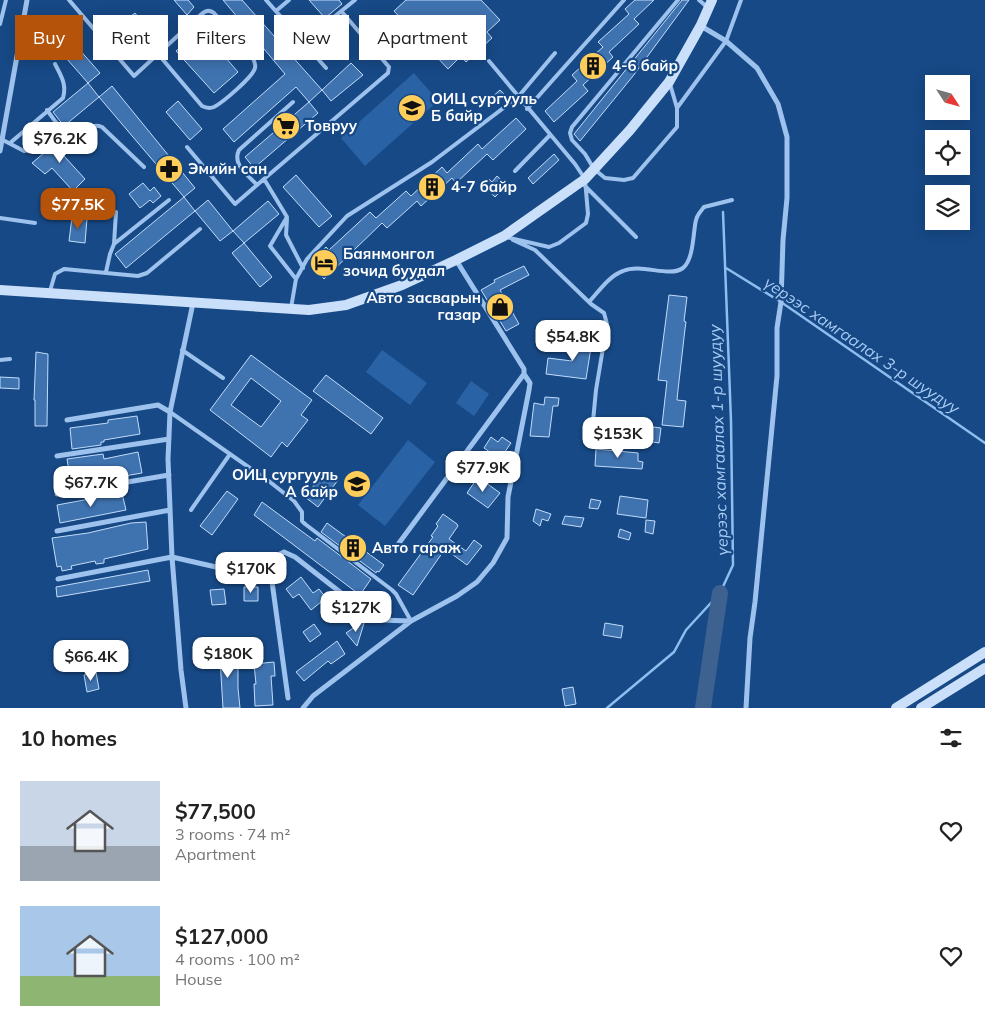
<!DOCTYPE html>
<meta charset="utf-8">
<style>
body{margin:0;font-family:Mulish,sans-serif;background:#f6f6f6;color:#222;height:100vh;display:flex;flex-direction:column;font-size:19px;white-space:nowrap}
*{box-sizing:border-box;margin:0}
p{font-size:16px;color:#767676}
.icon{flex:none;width:28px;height:28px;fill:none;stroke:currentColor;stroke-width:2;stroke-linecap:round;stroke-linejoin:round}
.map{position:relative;height:708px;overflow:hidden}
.side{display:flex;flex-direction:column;background:#fff;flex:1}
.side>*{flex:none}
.top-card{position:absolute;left:15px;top:15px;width:500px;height:45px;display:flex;gap:10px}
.needle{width:32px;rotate:126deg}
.fabs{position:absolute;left:925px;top:75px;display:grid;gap:10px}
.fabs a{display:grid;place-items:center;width:45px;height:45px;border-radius:0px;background:#fff;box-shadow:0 2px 12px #0003;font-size:25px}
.price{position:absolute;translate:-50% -42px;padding:0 11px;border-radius:10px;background:#fff;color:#222;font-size:16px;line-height:32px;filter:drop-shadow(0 1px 2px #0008)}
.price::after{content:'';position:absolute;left:50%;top:30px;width:15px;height:11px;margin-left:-8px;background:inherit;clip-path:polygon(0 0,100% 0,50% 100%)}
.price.selected{background:#b45309;color:#fff}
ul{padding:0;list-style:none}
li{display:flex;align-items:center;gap:15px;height:125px;padding:0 20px}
li span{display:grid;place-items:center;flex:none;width:140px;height:100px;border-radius:0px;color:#555}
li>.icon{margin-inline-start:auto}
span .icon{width:60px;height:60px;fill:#fffc;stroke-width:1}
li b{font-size:21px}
h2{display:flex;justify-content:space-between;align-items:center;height:60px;padding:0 20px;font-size:21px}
.chip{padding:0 18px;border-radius:0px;background:#fff;box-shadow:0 2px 12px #0003;font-size:18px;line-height:45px}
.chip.selected{background:#b45309;color:#fff}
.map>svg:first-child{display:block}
</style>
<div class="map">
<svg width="985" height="708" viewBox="0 0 985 708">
<rect width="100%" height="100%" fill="#174986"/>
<path fill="#2963a5" d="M414 73 438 101 365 166 341 138Z
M382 350 427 383 410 405 366 372Z
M471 381 489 394 474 416 456 403Z
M408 440 435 462 385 526 358 505Z"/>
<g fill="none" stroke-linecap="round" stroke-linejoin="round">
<path stroke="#8fbdf0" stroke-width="2.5" d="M726 268 781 302 985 443
M607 708 674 652 686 630 720 593 733 565 731 421 723 212"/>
<path stroke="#3d6290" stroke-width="16" d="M703 708 720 593"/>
</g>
<path fill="#3f73b0" stroke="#c2dcfa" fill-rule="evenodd" d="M174 0H188L194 7 187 15Z
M223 0H242L322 90 309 102 296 87 234 142 223 129 285 74Z
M309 0H339L342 4 325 18Z
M406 0H481L500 20 487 32 492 38 466 62 461 56 448 69 394 11Z
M635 0H654L634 19 639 24 609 52 613 57 583 85 588 91 554 122 545 111 577 81 572 75 603 47 598 42 629 14 625 9Z
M682 0H689L633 76 580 141 574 134Z
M135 13 146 28 129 42 117 27Z
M201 29 238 72 214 93 176 51Z
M71 40 100 73 88 83 59 50Z
M351 63 363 75 331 101 322 90Z
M88 83 99 97 64 126 53 112Z
M112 86 195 188 184 197 99 97Z
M500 90 505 95 495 104 490 99Z
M178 101 202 129 190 140 166 112Z
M309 102 318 113 254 168 245 157Z
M516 118 526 129 493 160 487 154 456 183 452 178 421 206 417 201 387 228 382 223 324 279 310 262 326 247 329 250 370 212 376 218 406 191 411 196 442 167 447 173 478 144 482 149Z
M62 138 72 148 64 156 85 179 73 191 52 168 45 174 32 163Z
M554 154 559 160 533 184 528 178Z
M296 175 332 216 319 227 283 187Z
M497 176 510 188 504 194 501 191 495 197 482 185 489 179 492 182Z
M143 183 150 191 154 187 161 196 153 203 150 200 140 208 129 194Z
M184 197 195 211 126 268 115 254Z
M208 200 233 231 220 241 195 211Z
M268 201 279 214 244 243 233 231Z
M72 217 87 219 85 243 69 241Z
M244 243 272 277 260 287 232 253Z
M524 266 529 275 500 290 519 324 506 331 481 290 495 282 494 280Z
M669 295 687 297 684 321 686 322 685 329 678 390 677 400 686 401 683 427 662 425 667 381 658 380Z
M575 338 592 341 586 379 546 374 548 358 572 361Z
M36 352 48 354 47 426H35V400H34Z
M251 355 312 400 301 415 308 420 287 447 282 442 271 457 210 410ZM251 378 281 401 261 427 231 405Z
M326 375 383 418 371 434 313 391Z
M0 377 19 378V389L0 388Z
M545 397 559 398 558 406H553L549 437 530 436 534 403 544 405Z
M137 416 140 434 104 440V442H101V445L72 449 70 428 108 423V420Z
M646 426 661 428 659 443 641 440 643 428H645Z
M491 437 498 442 502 437 511 443 500 459 484 448Z
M596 449 638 453V461L643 462 642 469 595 466Z
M138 452 142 473 71 485 67 459 103 454 104 459Z
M475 461 487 468 481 478 469 470Z
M325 471 338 480 318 507 305 497Z
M478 477 500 493 488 508 467 493Z
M227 491 238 499 212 535 200 526Z
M122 493 126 510 60 523 57 505Z
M620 496 648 500 646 518 617 514Z
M591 499 601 501 598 509 589 508Z
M262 502 315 541 317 538 371 579 360 595 254 515Z
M536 509 551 514 548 521 542 519 540 526 533 521Z
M443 514 457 524 458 526 449 539 466 551 474 540 482 546 467 565 445 549 413 595 398 585 433 537 431 536 438 526 436 524Z
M565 516 584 518 581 527 562 524Z
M646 520 655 521 653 534 645 532Z
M146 522 148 549 104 559V563L96 564 95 561 71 566 72 569 62 571 61 566 57 567 52 538 88 533 131 523Z
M327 523 384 565 379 572 377 571 376 573 321 532Z
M620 529 631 533 629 540 618 537Z
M148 570 150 581 57 597 56 587Z
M301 577 313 593 319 589 326 598 311 610 299 594 293 598 286 589Z
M244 587H258V601H244Z
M224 589 226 604 212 605 210 590Z
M365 620 357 646 346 633Z
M605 623 623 626 621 638 603 635Z
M314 624 321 634 310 642 303 632Z
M337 641 345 654 331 664 328 661 304 681 296 672Z
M229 647 231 666H238V688L240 708H223L220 659H215L214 648Z
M274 662 275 676H271L273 705 255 706 254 684H256L254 664Z
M96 672 99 689 87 692 84 675Z
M573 687 576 704 565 706 562 689Z"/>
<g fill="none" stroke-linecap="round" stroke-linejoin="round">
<path stroke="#9dc2ed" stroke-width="4" d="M69 0 134 76 196 19C201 15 207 7 214 13L252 57C254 60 256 64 255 68 253 77 222 103 214 107 209 109 206 108 202 106L158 54
M266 0 326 68
M699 0 707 7
M276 11 289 0
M0 24 6 0
M303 42 355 0
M489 61 575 164 585 179 588 214 586 223 559 243 549 247 506 237
M670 84 677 108V127L633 178 624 180 605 178 594 169 585 154 572 140 570 133 572 127 678 0
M677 108 726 41 741 0
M527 109 624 0
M47 110C52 117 59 128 66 132 78 138 88 121 102 127L144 167
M1 139 24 151 30 150 65 132
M10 143 63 98C67 84 61 76 55 64
M187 147 235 204 264 179 287 217 270 246 296 279 291 308
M515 171 550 135
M264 179 388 73 389 67 342 12
M257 185C247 174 232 164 239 150L293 102
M585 186 636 237
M0 218 35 223
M287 219 286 235 303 268
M513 240 535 250 591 304 604 313 607 324 596 390 591 442
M114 244 169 200
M106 272 110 254 114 244 116 212
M296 279 307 259 347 216 432 162 518 97 555 53
M50 291 55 274 64 269 138 276 147 273 200 229
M589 302C599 291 609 276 623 271 642 263 669 278 683 268 694 259 693 232 696 220 697 215 701 211 704 207L732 200
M182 350 223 378
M0 360 10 359
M170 412 270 482 294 501 302 512V521L305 524 392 590 396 594 411 621
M191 510 230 454"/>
<path stroke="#9dc2ed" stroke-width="5" d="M701 26 726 41 757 68 778 104 787 137V198L783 240 781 302 777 328V376L755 602 750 638 746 708
M0 151 27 0
M67 420 158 405 170 412
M57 456 169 439
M57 494 169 475
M57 531 170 510
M399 543 524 374V369L456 260
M269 560 288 698
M58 579 172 557 216 567 269 560 284 552 295 557 372 617 380 620 410 621
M186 708 181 670 172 557 168 459 170 412 193 303
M303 708 313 696 411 621 457 596 477 582 493 563 507 538 508 497 529 390 530 383 524 374"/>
<path stroke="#cadffa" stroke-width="10" d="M0 290 309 310 346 305 402 285 456 260 504 236 585 179 630 130 669 82 701 25 712 0
M896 708 985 652
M921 708 985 668"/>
</g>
<defs>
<symbol id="building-disc" viewBox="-11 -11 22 22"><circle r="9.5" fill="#ffcd59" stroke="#174986"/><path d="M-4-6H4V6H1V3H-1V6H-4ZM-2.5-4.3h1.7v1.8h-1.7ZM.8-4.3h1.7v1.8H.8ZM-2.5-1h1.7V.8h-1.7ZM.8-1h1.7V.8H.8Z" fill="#111"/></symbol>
<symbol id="school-disc" viewBox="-11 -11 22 22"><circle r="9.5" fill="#ffcd59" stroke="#174986"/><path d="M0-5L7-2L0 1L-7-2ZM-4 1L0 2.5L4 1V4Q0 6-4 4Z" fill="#111"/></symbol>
<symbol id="supermarket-disc" viewBox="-11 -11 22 22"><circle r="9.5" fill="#ffcd59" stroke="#174986"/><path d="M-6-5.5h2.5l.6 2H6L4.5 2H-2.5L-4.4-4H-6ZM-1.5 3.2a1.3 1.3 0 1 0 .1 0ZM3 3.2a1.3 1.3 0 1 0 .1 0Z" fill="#111"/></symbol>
<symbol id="pharmacy-disc" viewBox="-11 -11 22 22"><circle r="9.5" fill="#ffcd59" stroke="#174986"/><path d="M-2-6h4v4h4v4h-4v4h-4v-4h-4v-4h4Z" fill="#111"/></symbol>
<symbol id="hotel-disc" viewBox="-11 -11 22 22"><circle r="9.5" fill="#ffcd59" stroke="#174986"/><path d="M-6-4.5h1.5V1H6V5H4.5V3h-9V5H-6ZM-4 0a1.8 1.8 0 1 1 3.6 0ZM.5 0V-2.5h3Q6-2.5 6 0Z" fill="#111"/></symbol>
<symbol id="shop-disc" viewBox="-11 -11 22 22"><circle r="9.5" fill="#ffcd59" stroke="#174986"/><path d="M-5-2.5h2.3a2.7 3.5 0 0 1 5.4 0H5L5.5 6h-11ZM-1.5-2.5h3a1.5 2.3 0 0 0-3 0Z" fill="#111"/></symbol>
</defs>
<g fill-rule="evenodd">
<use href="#building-disc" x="577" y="50" width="32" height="32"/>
<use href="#school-disc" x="396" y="92" width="32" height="32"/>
<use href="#supermarket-disc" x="270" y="110" width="32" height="32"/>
<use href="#pharmacy-disc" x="153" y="153" width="32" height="32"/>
<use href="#building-disc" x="416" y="171" width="32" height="32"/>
<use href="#hotel-disc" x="308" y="247" width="32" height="32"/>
<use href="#shop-disc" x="484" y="291" width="32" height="32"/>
<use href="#school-disc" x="341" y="468" width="32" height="32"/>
<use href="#building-disc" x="337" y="532" width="32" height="32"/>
</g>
<g text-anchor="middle" stroke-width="4.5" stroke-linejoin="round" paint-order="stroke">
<g font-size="15" font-weight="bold" fill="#fff" stroke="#174986" text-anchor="start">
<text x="612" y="71">4-6 байр</text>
<text x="431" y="104">ОИЦ сургууль<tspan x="431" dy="17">Б байр</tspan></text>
<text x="305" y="131">Товруу</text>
<text x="188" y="174">Эмийн сан</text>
<text x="451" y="192">4-7 байр</text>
<text x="343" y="259">Баянмонгол<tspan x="343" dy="17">зочид буудал</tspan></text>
<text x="481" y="303" text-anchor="end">Авто засварын<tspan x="481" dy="17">газар</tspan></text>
<text x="338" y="480" text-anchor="end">ОИЦ сургууль<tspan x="338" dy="17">А байр</tspan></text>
<text x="372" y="553">Авто гараж</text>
</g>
<g font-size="16" font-style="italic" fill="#a8ccf5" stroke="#174986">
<text transform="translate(862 345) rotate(34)" y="6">үерээс хамгаалах 3-р шуудуу</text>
<text transform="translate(718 440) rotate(-92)" y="6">үерээс хамгаалах 1-р шуудуу</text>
</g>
</g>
</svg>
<div class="fabs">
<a><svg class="needle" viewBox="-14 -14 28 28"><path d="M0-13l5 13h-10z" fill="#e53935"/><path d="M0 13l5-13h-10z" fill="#767676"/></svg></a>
<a><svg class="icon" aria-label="locate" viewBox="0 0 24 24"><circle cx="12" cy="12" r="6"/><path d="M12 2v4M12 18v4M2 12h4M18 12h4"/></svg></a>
<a><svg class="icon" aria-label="layers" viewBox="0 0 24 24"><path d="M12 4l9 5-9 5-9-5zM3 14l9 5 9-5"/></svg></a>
</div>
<b class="price" style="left:60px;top:164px">$76.2K</b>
<b class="price selected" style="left:78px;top:230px">$77.5K</b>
<b class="price" style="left:573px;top:362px">$54.8K</b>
<b class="price" style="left:618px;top:459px">$153K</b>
<b class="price" style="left:483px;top:493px">$77.9K</b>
<b class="price" style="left:91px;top:508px">$67.7K</b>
<b class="price" style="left:251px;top:594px">$170K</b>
<b class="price" style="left:356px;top:633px">$127K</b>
<b class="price" style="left:228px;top:679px">$180K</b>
<b class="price" style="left:91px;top:682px">$66.4K</b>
<div class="top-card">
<a class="chip selected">Buy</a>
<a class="chip">Rent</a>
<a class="chip">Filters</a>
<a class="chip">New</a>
<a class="chip">Apartment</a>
</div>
</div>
<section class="side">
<h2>10 homes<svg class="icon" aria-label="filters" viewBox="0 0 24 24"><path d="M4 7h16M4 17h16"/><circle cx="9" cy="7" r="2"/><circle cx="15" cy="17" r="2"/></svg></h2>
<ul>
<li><span style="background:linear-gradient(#c9d6e8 65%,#9aa5b1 0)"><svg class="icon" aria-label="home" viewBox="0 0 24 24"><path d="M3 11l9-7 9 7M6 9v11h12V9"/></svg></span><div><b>$77,500</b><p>3 rooms · 74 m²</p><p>Apartment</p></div><svg class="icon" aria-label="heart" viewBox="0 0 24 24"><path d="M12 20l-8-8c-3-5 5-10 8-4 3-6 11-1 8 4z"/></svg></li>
<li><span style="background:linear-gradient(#a9c7e8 70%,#8fb573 0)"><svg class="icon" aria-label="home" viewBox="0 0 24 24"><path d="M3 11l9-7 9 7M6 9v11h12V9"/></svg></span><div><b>$127,000</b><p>4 rooms · 100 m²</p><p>House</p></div><svg class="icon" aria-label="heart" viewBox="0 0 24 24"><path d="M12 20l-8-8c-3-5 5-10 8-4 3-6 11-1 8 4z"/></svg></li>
</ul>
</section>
